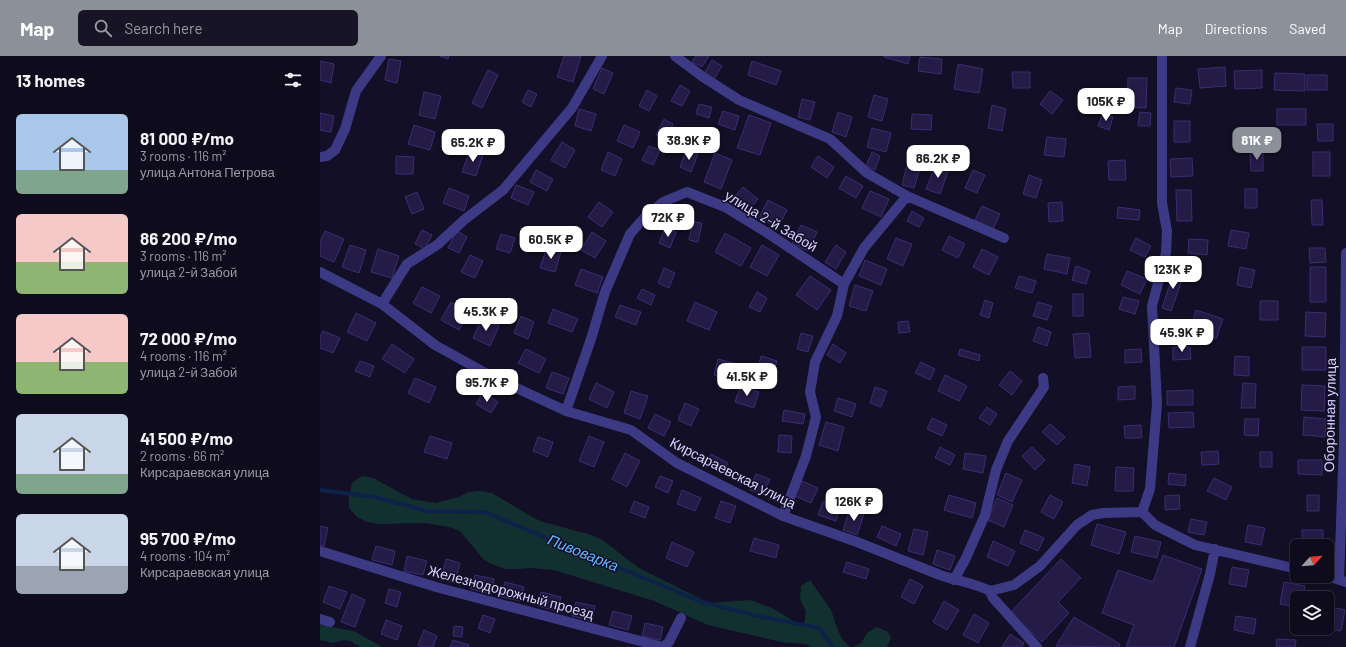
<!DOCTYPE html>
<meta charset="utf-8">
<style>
body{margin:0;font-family:Barlow,sans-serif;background:#171425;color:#f1f3f6;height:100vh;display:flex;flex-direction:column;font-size:15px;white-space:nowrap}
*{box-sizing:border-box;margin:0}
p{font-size:13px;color:#9b9ba3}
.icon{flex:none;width:22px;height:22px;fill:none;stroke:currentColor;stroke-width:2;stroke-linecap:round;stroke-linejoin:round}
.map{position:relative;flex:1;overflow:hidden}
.details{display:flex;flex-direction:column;background:#0e0b1c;width:320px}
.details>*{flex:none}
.needle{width:26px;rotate:64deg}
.controls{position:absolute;left:970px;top:483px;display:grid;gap:8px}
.controls a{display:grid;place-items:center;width:44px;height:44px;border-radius:6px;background:#0e0b1c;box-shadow:0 2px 10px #0003,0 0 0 1px #2e2b3b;font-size:20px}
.price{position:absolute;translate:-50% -34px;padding:0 9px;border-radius:8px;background:#fff;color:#222;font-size:13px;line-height:26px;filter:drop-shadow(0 1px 2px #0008)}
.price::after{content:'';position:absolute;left:50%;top:24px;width:12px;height:9px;margin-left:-6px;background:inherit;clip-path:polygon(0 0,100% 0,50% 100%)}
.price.current{background:#8c9099;color:#fff}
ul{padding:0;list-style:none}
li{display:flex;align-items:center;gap:12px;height:100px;padding:0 16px}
li span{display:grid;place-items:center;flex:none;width:112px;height:80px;border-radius:6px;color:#555}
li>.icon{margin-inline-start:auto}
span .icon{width:48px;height:48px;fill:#fffc;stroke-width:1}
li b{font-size:17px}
h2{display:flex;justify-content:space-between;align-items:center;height:48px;padding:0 16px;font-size:17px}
header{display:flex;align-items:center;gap:24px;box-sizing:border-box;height:56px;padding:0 20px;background:#8c9099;color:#fff}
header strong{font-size:19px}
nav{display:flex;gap:22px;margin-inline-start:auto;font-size:14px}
.search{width:280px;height:36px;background:#171425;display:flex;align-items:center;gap:10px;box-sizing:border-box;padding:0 14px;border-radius:6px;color:#9b9ba3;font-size:15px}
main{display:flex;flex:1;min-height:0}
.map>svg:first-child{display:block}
</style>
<header>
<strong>Map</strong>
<div class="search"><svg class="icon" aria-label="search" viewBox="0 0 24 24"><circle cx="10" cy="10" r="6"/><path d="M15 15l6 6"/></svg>Search here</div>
<nav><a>Map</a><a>Directions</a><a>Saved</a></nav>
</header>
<main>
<section class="details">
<h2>13 homes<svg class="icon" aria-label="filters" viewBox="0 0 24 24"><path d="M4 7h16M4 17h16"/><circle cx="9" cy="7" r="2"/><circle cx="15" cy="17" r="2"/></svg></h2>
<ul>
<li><span style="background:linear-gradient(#a9c7e8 70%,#7fa58c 0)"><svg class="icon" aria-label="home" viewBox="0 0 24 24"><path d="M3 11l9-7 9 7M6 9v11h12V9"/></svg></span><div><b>81 000 ₽/mo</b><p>3 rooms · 116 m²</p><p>улица Антона Петрова</p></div></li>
<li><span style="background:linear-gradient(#f6c9c9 60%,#8fb573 0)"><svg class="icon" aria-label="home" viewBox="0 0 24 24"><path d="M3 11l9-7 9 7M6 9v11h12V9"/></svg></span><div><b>86 200 ₽/mo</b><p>3 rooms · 116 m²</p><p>улица 2-й Забой</p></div></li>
<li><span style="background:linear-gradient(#f6c9c9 60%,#8fb573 0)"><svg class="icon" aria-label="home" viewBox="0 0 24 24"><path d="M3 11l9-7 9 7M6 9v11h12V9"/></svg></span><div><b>72 000 ₽/mo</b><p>4 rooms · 116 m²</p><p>улица 2-й Забой</p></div></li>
<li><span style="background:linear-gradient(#c9d6e8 75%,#7fa58c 0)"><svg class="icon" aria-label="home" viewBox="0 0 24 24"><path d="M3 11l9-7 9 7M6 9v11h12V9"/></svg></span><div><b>41 500 ₽/mo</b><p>2 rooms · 66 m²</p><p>Кирсараевская улица</p></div></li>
<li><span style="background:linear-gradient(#c9d6e8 65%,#9aa5b1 0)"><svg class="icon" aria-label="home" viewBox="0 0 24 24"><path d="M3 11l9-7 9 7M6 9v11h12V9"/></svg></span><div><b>95 700 ₽/mo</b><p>4 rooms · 104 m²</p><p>Кирсараевская улица</p></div></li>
</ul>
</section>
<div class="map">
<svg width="1026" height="591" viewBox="0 0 1026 591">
<rect width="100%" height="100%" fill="#130f26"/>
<path fill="#12302f" d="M42 420 53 422 92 443 116 447 139 441 148 436 160 435 172 437 212 461 223 466 268 478 281 483 319 512 389 547 431 544 454 553 473 565 484 568 486 556 480 543 481 530 490 524 511 554 518 575 523 584 530 591H492L485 588 461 586 388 569 334 545 234 514 210 512 198 513H186L174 509 164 504 140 475 129 471 105 467 59 468 47 466 37 461 29 452V440L32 427Z
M0 569 34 575 62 591H40L30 585 24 584 13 587 0 584Z
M557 571 568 576 571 582 567 591H533L541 587 547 577Z"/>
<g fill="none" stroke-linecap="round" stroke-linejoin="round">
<path stroke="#0c2248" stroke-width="4" d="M0 434 54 441 107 455 164 456 382 546 442 561 499 572 513 591"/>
</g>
<path fill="#241b47" stroke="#3b2d73" d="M120 0H129L128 3Z
M244 0H261L253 26 237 21Z
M376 0H389L382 11 372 6Z
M564 0H590L588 8 564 1Z
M600 1 622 3 621 18 598 15Z
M69 3 81 5 77 27 65 24Z
M392 4 402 10 394 23 384 18Z
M0 5 14 8 11 27 0 24Z
M432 5 461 15 456 29 428 19Z
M638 8 663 13 659 37 634 33Z
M905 11 906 30 880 32 878 13Z
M282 12 293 17 284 38 273 33Z
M168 14 178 19 162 52 152 47Z
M942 14V32L915 33 914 15Z
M692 16H710V32H693Z
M955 17 985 18V35L954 34Z
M987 19H1007V34H987Z
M808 22H827L826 52 807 51Z
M360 29 370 35 362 50 351 45Z
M856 32 872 34 870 48 854 46Z
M208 34 217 38 211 51 202 46Z
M327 34 337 40 329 55 319 50Z
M730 35 743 44 732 58 720 48Z
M104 36 121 40 115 63 99 59Z
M554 39 568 43 562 65 548 61Z
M482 43 495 46 490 64 478 61Z
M379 48 392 51 389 62 376 58Z
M672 49 686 53 682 75 668 72Z
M259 53 276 58 271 75 255 70Z
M957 53H986V69H957Z
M403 55 419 60 415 74 398 68Z
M518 56 532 61 526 81 512 76Z
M820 56 831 57 830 70H818Z
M0 57 14 60 11 76 0 74Z
M783 57 793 61 789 74 778 70Z
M592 58 612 59 611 74 591 73Z
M429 59 451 67 440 99 417 92Z
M344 63 353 68 346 84 336 79Z
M854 65H870V86H854Z
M997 68H1013V85H998Z
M94 69 115 76 110 94 88 88Z
M304 69 320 76 313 92 297 85Z
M552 72 571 77 566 96 547 91Z
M727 81 746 83 744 101 724 99Z
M242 86 255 94 245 112 231 104Z
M329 90 340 94 333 109 322 104Z
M150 94 163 99 156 120 142 116Z
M366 94 378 98 371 116 360 111Z
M288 96 302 103 295 120 281 114Z
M552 96 560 100 555 114 546 110Z
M930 96H943V115H931Z
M993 96H1010V120H993Z
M395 97 412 104 401 133 384 126Z
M76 100 94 101 93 118H76Z
M498 100 514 111 507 122 491 111Z
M872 102 873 120 851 121 850 103Z
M805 104 806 124H789L788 105Z
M588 105 601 109 594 132 582 129Z
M616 108 629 113 620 138 606 133Z
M216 114 233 123 227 135 210 126Z
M653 114 665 119 657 137 645 132Z
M709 119 722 124 716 142 703 138Z
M526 120 543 130 536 142 519 132Z
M196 129 214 136 208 149 191 142Z
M423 131 438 143 428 155 413 143Z
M129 132 149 140 144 155 123 147Z
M925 133H937V152H925Z
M856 134H871L872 165H857Z
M550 135 569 143 561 161 542 152Z
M97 136 104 153 92 158 85 141Z
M448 144 467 154 458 172 439 162Z
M991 144H1002L1003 169H992Z
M279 146 293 156 282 171 268 161Z
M742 146 743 165 729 166 728 147Z
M662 150 680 158 673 173 655 164Z
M798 151 820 154 819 164 797 162Z
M592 155 604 162 599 171 587 165Z
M373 166 382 167 378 186 369 184Z
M481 169 497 176 488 195 472 188Z
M345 172 356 176 350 192 339 187Z
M102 174 112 179 105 193 95 188Z
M911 174 929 177 926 193 908 190Z
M5 175 24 183 14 206 0 200V186Z
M137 175 147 181 139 197 128 192Z
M272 176 286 185 275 202 261 194Z
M405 177 431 192 421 210 395 196Z
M181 178 195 182 190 197 176 193Z
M629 180 645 188 638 202 622 194Z
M576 182 592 188 583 210 567 203Z
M816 182 831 190 825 201 810 194Z
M869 183 888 184 887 199 868 197Z
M30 189 46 194 39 217 22 211Z
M442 189 459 199 447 220 430 211Z
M516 189 526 196 516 213 505 206Z
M227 191 241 196 235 216 220 212Z
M989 192H1005L1006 206 990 207Z
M58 193 79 200 72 222 51 216Z
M662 193 678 201 669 219 653 211Z
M727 198 750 202 747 218 724 213Z
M150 199 163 205 155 222 141 216Z
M545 204 567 213 561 229 539 220Z
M756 210 770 215 766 228 752 224Z
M920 211 935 214 931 232 917 229Z
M990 211H1006V246H990Z
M344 212 355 217 349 232 338 227Z
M261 213 283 221 277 237 255 229Z
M855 213 865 216 851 255 842 252Z
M807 215 827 223 820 238 801 229Z
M490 220 511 234 497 254 476 239Z
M699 220 716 225 712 237 695 232Z
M535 229 553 235 546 255 529 250Z
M102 231 120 240 111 257 93 247Z
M322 233 335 239 331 249 317 242Z
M437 236 447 242 440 256 429 251Z
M753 238H763V260H753Z
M803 241 819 245 815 258 799 253Z
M665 244 673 247 669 262 660 259Z
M940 245H958V264H940Z
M131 246 149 256 139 274 121 264Z
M375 246 397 256 389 274 367 265Z
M718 246 732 250 727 264 713 260Z
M300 249 321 256 316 269 295 261Z
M233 253 258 263 252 276 228 267Z
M876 254 903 263 896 283 870 274Z
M986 256 1006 257 1005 281 985 280Z
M36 257 56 267 47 285 27 276Z
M201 260 214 266 208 283 194 277Z
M162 262 179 270 170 290 153 282Z
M588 265 590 276 579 277 578 266Z
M718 271 731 276 727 290 713 285Z
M3 275 20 282 13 297 0 292V281Z
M481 277 493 280 488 296 477 293Z
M769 277 771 301 755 302 753 278Z
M72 288 94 303 85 317 62 303Z
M513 288 526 297 520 307 507 299Z
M853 291H870L871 303 853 304Z
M982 291H1006V314H982Z
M206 293 226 303 219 317 198 307Z
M640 293 660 299 659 305 638 299Z
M821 293 822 306 805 307V294Z
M441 300 457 305 453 316 438 311Z
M915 300 929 301V320L914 319Z
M398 303 417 308 413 324 394 319Z
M40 305 54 310 50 321 35 315Z
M601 306 615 313 610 324 595 317Z
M690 315 702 325 692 339 679 329Z
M232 316 249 322 243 338 226 332Z
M625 319 647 330 639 345 618 335Z
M95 322 116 331 109 347 88 337Z
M276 327 294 336 287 352 269 343Z
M923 327 936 328 935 352H921Z
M982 329 1005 330 1004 355 981 354Z
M815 330V343L798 344V331Z
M420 331 439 336 434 352 415 346Z
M555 331 567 335 561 351 550 347Z
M873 334V349H847V335Z
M311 335 328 340 320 363 304 357Z
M163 336 178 346 171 357 156 348Z
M518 342 536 348 532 361 514 355Z
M365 347 379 353 371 370 358 364Z
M667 351 677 358 670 369 659 362Z
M464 354 485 358 483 368 462 365Z
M873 356 874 371 849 372 848 357Z
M335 358 351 366 344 380 328 372Z
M984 361 1006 363 1005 381 983 379Z
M612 362 627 369 622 380 607 373Z
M925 363H939L938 380 924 379Z
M506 366 524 371 518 395 499 389Z
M730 368 745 381 737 389 722 376Z
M821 369 822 382H805L804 370Z
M459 379 472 380 471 397 458 396Z
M110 380 132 387 127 403 104 396Z
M269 380 284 386 274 411 259 405Z
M218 381 233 386 228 401 213 395Z
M620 391 635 399 630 409 615 402Z
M712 391 725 404 715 414 702 400Z
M898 395 899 408 882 409 881 396Z
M940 396H952V411H940Z
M305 397 320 405 307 431 292 423Z
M645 397 666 400 663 417 643 413Z
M391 398 408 407 403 415 386 407Z
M978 404H1002V419L978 418Z
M755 408 770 411 767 430 752 427Z
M796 411 814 412 813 435H795Z
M686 417 702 424 692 446 677 439Z
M849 417 866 419 865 430 848 428Z
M436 418 450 423 443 439 430 434Z
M340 420 353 425 348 437 335 431Z
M894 422 912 431 906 444 887 435Z
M482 425 498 432 491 447 475 440Z
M362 434 381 442 375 455 357 448Z
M629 439 656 447 652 462 624 454Z
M730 439 743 446 734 463 721 456Z
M859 439 860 453 845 454V440Z
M987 439H999V455H987Z
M677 442 693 449 684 471 668 464Z
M314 445 329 451 325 462 310 456Z
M401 445 416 450 410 467 395 462Z
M503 445 520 451 516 465 498 459Z
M530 453 544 458 537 479 523 474Z
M871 463 887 466 884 479 868 476Z
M777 468 806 476 799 498 771 489Z
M928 469 945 472 941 489 925 486Z
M0 470 8 472 4 490 0 489Z
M562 470 581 478 576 490 557 481Z
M594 473 608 476 603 499 588 495Z
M705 474 724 482 718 495 700 487Z
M982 474H1003V490H982Z
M815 480 841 486 837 502 811 496Z
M434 482 459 489 456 502 430 495Z
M673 485 695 495 688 510 667 501Z
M352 486 374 496 367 511 346 502Z
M56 490 75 495 72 509 52 504Z
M617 494 635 500 630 514 613 508Z
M843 499 882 513 854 591H806L814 569 782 557 798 514 833 526Z
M87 500 107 505 103 519 84 515Z
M126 503 140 507 135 527 121 523Z
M741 503 761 522 738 546 749 557 722 586 690 557Z
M527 506 549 513 546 523 523 516Z
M912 511 929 514 926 531 909 528Z
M155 519 174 523 171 538 151 533Z
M590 523 603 530 594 548 581 541Z
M185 526 204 531 201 545 181 541Z
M964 526 985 530 982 542H977V551L960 548Z
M9 530 27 536 20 553 3 546Z
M69 533 81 536 77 551 65 547Z
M221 536 241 541 237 555 218 550Z
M32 538 45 544 35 571 21 566Z
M624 545 639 554 627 574 613 566Z
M256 546 275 550 272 565 252 560Z
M1007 550 1025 554 1021 575 1003 572H1007Z
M293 555 312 560 308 574 289 569Z
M654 558 669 567 658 587 643 579Z
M163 559 175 563 170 577 158 572Z
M916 560 936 563 934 578 914 574Z
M754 561 800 588 799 591 736 590Z
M66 564 82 570 77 584 61 578Z
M325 567 343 571 340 584 322 580Z
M134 570 143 571 142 581 133 580Z
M104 574 117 580 113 591H102L98 589Z
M690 578 704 587 702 591H682Z
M957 583 976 584 975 591H956Z
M133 584 149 589 148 591H130Z"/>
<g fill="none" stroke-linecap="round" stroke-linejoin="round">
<path stroke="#3d3a85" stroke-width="10" d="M355 0 383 21 419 44 510 83 547 117 587 140 684 182
M0 101 7 100 15 94 25 73 36 35 61 0
M0 216 62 248 115 289 171 320 246 355 311 374 357 407 463 460 537 486 620 519C637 525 655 527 670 535
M62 248 87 208 117 189 144 164 183 134 252 52 282 0
M246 355 271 283 285 236 310 178 324 162 343 146 367 136 405 151 446 176 524 228 544 192 587 140
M822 456 830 433 837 348 832 250 846 197 847 175 842 147V0
M822 456 835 469 875 489 977 513
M463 460 486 400 496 361 490 336 495 306 517 260 524 228
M0 495 116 531 343 591 349 586 361 562
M1007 520 1026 526
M1019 523 1024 385 1026 197
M634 524 646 502 665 459 676 414 688 385 724 331 723 322
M0 563 10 566
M717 591 673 542 670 535 694 529 720 510 757 469 772 459 783 457 822 456
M870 591 890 518 895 493"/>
</g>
<g text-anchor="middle" stroke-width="3" stroke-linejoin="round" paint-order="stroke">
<g font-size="14" fill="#d9d4ff" stroke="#130f26">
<text transform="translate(451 165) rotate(31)" y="5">улица 2-й Забой</text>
<text transform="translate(1010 359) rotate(-89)" y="5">Оборонная улица</text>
<text transform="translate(413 417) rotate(27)" y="5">Кирсараевская улица</text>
<text transform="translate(191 536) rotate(15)" y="5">Железнодорожный проезд</text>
</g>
<g font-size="15" font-style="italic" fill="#62b6ff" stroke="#130f26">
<text transform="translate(263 497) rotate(22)" y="5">Пивоварка</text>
</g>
</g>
</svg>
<div class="controls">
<a><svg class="needle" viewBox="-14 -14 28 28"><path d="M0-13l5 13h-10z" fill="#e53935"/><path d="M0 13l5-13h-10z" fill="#9b9ba3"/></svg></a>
<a><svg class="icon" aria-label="layers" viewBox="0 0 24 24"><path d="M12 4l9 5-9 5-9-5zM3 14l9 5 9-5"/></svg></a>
</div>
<b class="price" style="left:786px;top:66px">105K ₽</b>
<b class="price" style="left:369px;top:105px">38.9K ₽</b>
<b class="price current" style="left:937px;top:105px">81K ₽</b>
<b class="price" style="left:153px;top:107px">65.2K ₽</b>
<b class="price" style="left:618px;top:123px">86.2K ₽</b>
<b class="price" style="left:348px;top:182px">72K ₽</b>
<b class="price" style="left:231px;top:204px">60.5K ₽</b>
<b class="price" style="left:853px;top:234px">123K ₽</b>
<b class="price" style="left:166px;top:276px">45.3K ₽</b>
<b class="price" style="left:862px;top:297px">45.9K ₽</b>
<b class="price" style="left:427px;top:341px">41.5K ₽</b>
<b class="price" style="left:167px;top:347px">95.7K ₽</b>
<b class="price" style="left:534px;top:466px">126K ₽</b>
</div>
</main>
